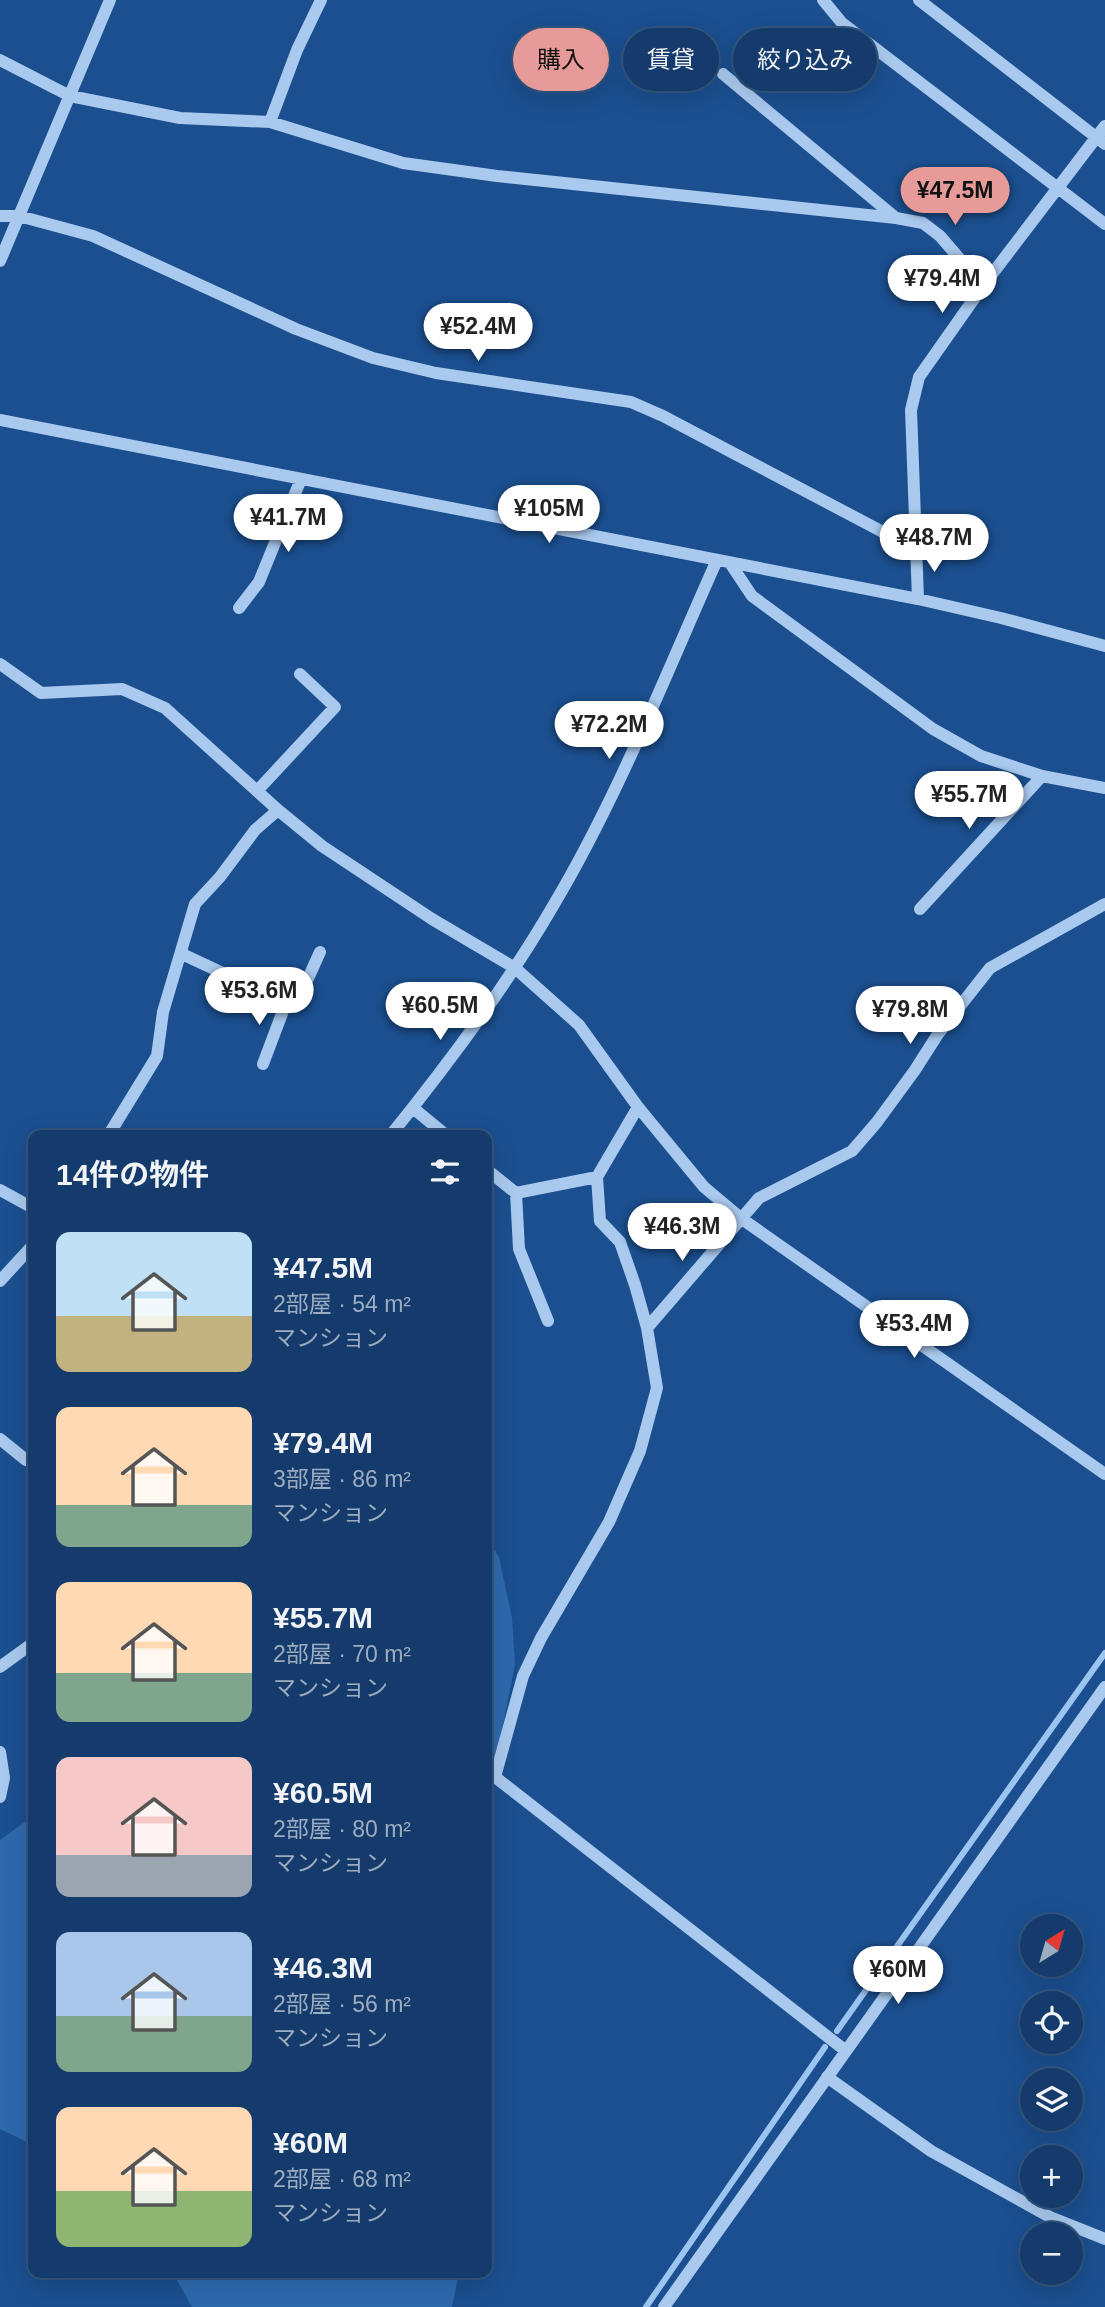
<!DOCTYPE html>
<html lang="ja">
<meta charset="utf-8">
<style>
body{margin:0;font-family:Arial,"Noto Sans JP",sans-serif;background:#1d4271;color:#f1f3f6;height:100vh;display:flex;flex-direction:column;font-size:26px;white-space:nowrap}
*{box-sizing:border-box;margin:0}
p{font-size:23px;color:#9dadc1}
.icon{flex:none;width:38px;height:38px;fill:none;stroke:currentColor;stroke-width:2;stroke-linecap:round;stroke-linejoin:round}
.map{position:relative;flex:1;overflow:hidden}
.sheet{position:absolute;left:28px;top:1130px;width:464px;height:1148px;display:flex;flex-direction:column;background:#143b6b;border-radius:14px;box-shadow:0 7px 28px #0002,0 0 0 2px #33557e}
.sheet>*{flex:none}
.top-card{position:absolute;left:513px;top:28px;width:486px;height:63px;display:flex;gap:14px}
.needle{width:46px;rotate:37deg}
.fabs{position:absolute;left:1020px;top:1914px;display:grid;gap:14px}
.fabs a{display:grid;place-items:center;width:63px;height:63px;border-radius:50%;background:#143b6b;box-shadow:0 7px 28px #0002,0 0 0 2px #33557e;font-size:35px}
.price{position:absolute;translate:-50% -60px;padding:0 16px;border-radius:24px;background:#fff;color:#222;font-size:23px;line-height:46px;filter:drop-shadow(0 2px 4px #0008)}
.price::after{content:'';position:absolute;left:50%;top:42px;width:21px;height:16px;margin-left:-10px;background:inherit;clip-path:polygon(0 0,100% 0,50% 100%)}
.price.on{background:#e69b98;color:#111}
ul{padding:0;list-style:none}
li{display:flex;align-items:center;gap:21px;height:175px;padding:0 28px}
li span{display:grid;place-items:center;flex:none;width:196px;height:140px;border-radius:14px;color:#555}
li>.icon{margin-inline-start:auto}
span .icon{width:84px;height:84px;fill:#fffc;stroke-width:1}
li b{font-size:30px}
h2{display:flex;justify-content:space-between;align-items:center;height:84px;padding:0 28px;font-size:30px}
.chip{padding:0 24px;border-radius:32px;background:#143b6b;box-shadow:0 7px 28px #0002,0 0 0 2px #33557e;font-size:24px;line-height:63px}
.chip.on{background:#e69b98;color:#111}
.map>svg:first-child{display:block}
</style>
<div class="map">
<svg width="1105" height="2307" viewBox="0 0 1105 2307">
<rect width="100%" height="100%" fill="#1b4f8f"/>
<path fill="#2e69ad" d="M487 1539 499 1557 512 1618 515 1664 487 1806Z
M33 1816V2145L0 2129V1840Z
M173 2273H459L452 2307H192Z"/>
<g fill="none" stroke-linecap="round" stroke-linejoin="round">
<path stroke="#9cc4f0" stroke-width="6" d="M837 2031 1105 1653
M646 2307 825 2047"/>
<path stroke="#a9c9ee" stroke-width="12" d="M823 0 842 23 1105 224
M919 0 1105 144
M0 60 70 96 180 118 270 122 403 163 497 176 896 218 923 223 940 236 983 286
M723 74 896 218
M270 122 297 50 321 0
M0 216H19L93 236 296 329 373 358 436 373 631 402 663 416 917 550
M0 261 110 0
M0 420 918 599 1001 618 1105 646
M730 563 752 596 933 729 981 756 1042 776 1105 788
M918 599 911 410 919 377 983 286 1105 126
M239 608 259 582 301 479
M0 664 41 693 122 689 165 708 278 810 322 846 432 919 515 968 579 1025 638 1107 704 1187 742 1219 1105 1474
M257 791 335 707 300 674
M920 909 1042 776
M182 954 295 1007 320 952
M263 1064 286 1003
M638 1107 597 1177 600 1221 620 1242 635 1285 647 1328 657 1388 640 1451 609 1522 541 1638 523 1676 495 1777 846 2051
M413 1108 447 1136
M108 1136 157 1056 163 1012 195 904 220 877 255 830 278 810
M390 1136C449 1063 506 987 553 906 618 797 665 676 717 560
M486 1169 516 1193 597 1177
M0 1190 33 1208
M516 1193 519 1249 548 1321
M0 1281 33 1245
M647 1328 759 1198 852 1151 877 1122 915 1070 938 1034 990 968 1105 904
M0 1439 26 1460
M0 1667 33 1643
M0 1752 4 1778 0 1797
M827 2077 931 2151 1050 2217 1105 2239
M664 2307 1105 1687"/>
</g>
</svg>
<div class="fabs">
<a><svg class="needle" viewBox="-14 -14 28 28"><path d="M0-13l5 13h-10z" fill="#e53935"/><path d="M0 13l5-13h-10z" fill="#9dadc1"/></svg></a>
<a><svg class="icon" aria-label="locate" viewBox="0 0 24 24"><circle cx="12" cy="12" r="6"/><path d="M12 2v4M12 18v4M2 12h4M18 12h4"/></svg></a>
<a><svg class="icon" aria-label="layers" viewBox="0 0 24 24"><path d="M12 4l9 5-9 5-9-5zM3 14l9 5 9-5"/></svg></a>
<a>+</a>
<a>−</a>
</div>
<b class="price on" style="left:955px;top:227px">¥47.5M</b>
<b class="price" style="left:942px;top:315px">¥79.4M</b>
<b class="price" style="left:478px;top:363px">¥52.4M</b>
<b class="price" style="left:549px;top:545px">¥105M</b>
<b class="price" style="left:288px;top:554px">¥41.7M</b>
<b class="price" style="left:934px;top:574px">¥48.7M</b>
<b class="price" style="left:609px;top:761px">¥72.2M</b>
<b class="price" style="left:969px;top:831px">¥55.7M</b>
<b class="price" style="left:259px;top:1027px">¥53.6M</b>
<b class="price" style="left:440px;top:1042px">¥60.5M</b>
<b class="price" style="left:910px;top:1046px">¥79.8M</b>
<b class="price" style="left:682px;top:1263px">¥46.3M</b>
<b class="price" style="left:914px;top:1360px">¥53.4M</b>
<b class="price" style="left:898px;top:2006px">¥60M</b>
<div class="top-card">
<a class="chip on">購入</a>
<a class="chip">賃貸</a>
<a class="chip">絞り込み</a>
</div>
<section class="sheet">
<h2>14件の物件<svg class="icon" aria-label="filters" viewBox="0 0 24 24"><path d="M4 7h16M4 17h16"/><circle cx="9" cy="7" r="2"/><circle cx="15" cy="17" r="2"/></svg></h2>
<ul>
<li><span style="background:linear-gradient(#bfe0f5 60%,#c2b280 0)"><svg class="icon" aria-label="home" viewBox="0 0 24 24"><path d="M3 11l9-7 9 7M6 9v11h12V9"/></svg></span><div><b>¥47.5M</b><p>2部屋 · 54 m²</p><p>マンション</p></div></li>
<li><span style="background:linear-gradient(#ffd9b3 70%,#7fa58c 0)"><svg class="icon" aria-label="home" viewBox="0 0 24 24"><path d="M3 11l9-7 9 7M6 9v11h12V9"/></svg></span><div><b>¥79.4M</b><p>3部屋 · 86 m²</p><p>マンション</p></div></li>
<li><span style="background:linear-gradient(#ffd9b3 65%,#7fa58c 0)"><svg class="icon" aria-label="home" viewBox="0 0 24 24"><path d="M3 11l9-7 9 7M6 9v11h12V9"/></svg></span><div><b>¥55.7M</b><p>2部屋 · 70 m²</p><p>マンション</p></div></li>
<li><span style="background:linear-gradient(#f6c9c9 70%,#9aa5b1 0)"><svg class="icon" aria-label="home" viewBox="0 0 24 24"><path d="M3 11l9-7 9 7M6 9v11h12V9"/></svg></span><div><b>¥60.5M</b><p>2部屋 · 80 m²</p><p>マンション</p></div></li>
<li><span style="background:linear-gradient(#a9c7e8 60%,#7fa58c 0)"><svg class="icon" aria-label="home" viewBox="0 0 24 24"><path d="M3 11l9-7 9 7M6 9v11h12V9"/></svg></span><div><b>¥46.3M</b><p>2部屋 · 56 m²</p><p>マンション</p></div></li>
<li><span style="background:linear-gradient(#ffd9b3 60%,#8fb573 0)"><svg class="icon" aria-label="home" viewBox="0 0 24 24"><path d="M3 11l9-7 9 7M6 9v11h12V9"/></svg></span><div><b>¥60M</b><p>2部屋 · 68 m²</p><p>マンション</p></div></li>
</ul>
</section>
</div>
